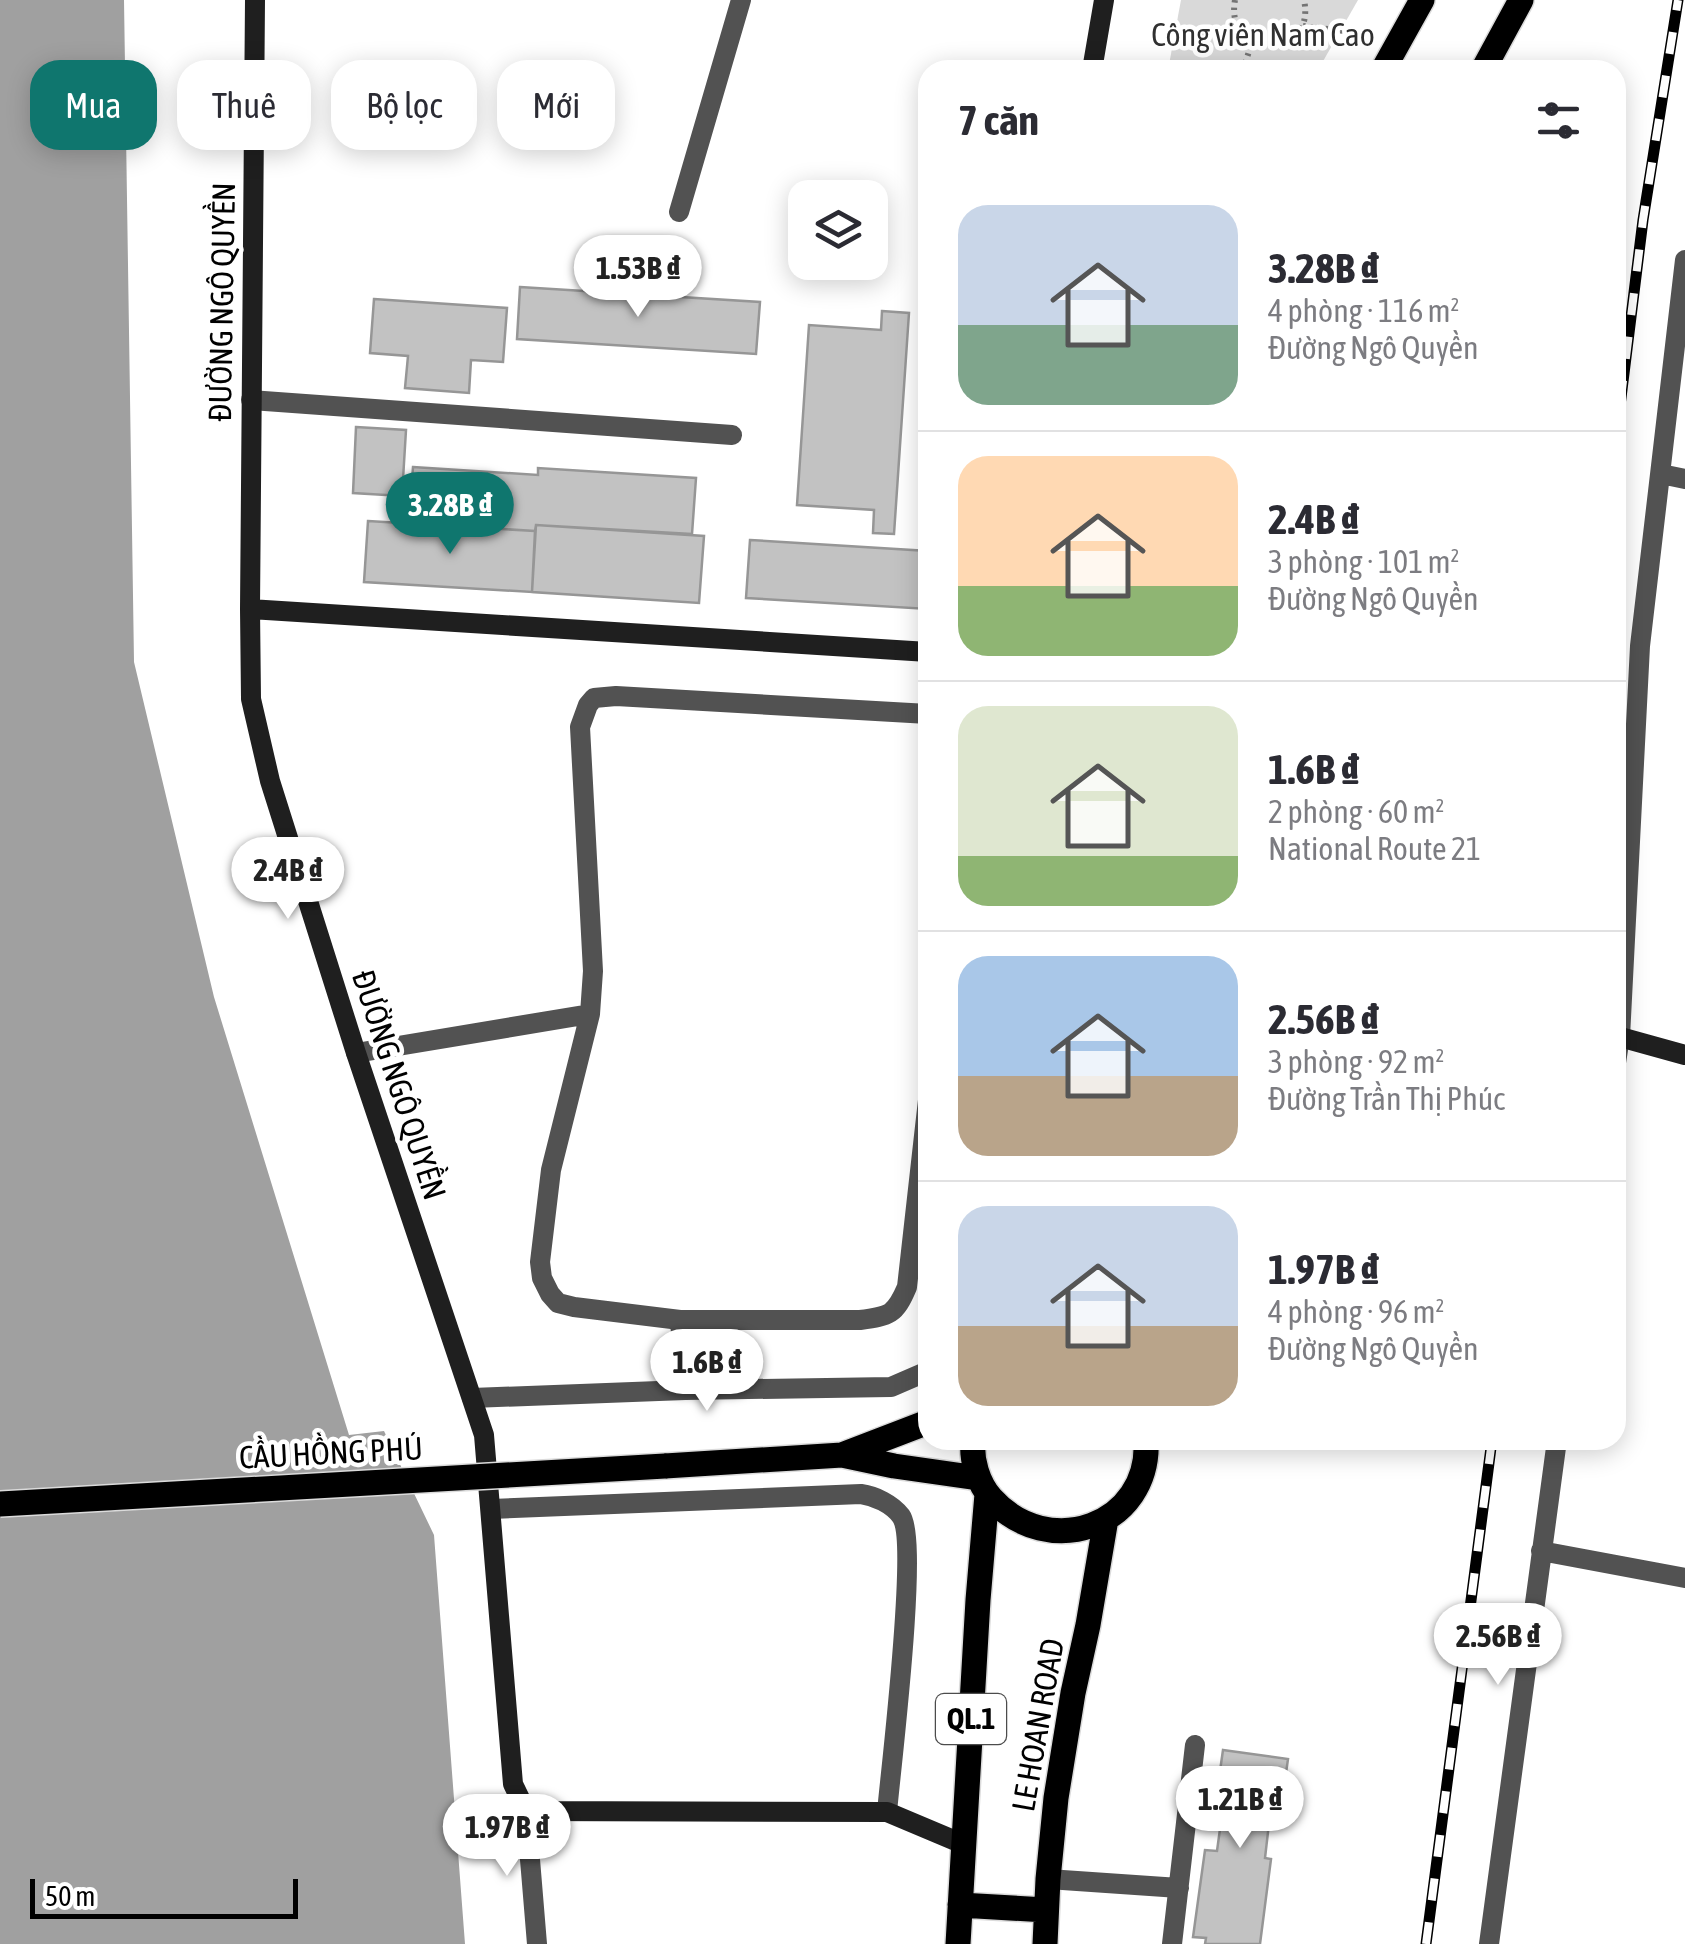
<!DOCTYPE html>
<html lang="vi">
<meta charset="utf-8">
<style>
body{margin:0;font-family:"Asap Condensed",sans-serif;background:#f7f7f7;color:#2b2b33;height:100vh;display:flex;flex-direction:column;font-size:38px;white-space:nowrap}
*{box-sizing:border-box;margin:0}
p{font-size:32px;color:#7c7c81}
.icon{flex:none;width:55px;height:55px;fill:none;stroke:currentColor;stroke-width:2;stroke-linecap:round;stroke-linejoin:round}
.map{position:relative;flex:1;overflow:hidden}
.sheet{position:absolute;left:918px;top:60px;width:708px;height:1390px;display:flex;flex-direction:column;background:#fff;border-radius:30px;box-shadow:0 5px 25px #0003}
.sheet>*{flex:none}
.top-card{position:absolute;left:30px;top:60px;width:738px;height:90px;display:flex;gap:20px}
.buttons{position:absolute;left:788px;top:180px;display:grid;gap:20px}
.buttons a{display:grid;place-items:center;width:100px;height:100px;border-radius:20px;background:#fff;box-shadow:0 5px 25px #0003;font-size:50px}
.scale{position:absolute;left:30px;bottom:25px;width:268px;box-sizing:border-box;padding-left:10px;border:5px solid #000;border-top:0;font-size:28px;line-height:35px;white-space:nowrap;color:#000;-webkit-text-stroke:8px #fff;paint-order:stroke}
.price{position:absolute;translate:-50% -85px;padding:0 22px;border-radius:35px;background:#fff;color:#222;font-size:32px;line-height:65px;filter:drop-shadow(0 2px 5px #0008)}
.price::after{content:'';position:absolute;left:50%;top:60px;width:30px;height:22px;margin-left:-15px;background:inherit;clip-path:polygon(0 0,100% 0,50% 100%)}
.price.active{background:#0f766e;color:#fff}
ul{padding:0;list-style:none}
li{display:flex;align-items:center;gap:30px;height:250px;padding:0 40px}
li+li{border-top:2px solid #e1e1e2}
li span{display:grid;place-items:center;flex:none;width:280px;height:200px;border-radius:30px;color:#555}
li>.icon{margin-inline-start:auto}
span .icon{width:120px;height:120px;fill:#fffc;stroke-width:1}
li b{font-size:42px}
h2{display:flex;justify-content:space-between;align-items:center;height:120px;padding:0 40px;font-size:42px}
.chip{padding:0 35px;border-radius:30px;background:#fff;box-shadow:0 5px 25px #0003;font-size:35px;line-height:90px}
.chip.active{background:#0f766e;color:#fff}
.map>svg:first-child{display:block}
</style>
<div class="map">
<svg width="1685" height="1944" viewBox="0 0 1685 1944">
<rect width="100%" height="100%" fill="#fff"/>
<path fill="#d9d9d9" d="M1181 0H1358L1318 70H1168Z"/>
<path fill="#a0a0a0" d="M0 0H124L134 662 214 997 349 1435 384 1431 434 1535 465 1944H0Z"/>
<path fill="#c2c2c2" stroke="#969696" stroke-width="2.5" d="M520 287 760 302 756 354 517 339Z
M374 299 507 308 503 362 471 360 469 393 405 388 408 356 370 353Z
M882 311 909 313 894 534 873 533 874 510 797 505 809 325 881 330Z
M356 427 406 430 402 496 353 493Z
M413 467 538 475V468L696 478 692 534 536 525 535 531 409 523Z
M368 521 535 531 532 592 364 582Z
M536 525 704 536 699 603 532 592Z
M750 540 928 551V609L746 598Z
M1223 1750 1288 1759 1281 1808 1271 1806 1265 1858 1271 1859 1260 1944H1205L1206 1938 1193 1937 1205 1850 1217 1851 1224 1800 1216 1799Z"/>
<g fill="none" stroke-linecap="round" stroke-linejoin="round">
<defs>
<path id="primary" d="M1383 70 1422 0
M1483 70 1521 0
M973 1440C971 1460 978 1483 991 1498 1048 1562 1151 1526 1146 1440
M842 1455 928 1422
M665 1466 842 1455 894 1466 978 1478
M960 1905 1046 1910
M958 1944 978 1600 987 1494
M1045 1944 1048 1879 1056 1798 1073 1693 1088 1625 1106 1519"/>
</defs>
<use href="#primary" stroke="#dbdbdb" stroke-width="28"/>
<path stroke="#747474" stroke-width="6" stroke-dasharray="2.5 5" stroke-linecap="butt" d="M1235 0C1224 62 1317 61 1304 0
M1303 26 1370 34
M1243 70 1252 42"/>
<path stroke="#525252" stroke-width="20" d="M679 212 741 0
M251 400 732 435
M928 714 616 696 594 698 588 705 580 727 593 971 590 1014 551 1170 540 1262 542 1278 550 1294 558 1303 574 1307 680 1320H860C890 1316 895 1315 907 1287L928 1100
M356 1053 590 1014
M680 1320 685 1390
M1048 1879 1179 1888
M1172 1944 1195 1745"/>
<path stroke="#525252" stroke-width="20" d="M1661 474 1685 479
M1615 1069 1620 1037 1640 646 1685 260
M472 1398 685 1390 891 1387 928 1371
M492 1509 861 1494C875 1496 892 1504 901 1516 919 1541 891 1767 887 1812
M1541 1551 1685 1578
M526 1811 537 1944
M1489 1944 1557 1440"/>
<path stroke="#1f1f1f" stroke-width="20" d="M255 0 250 609 251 699 270 781 356 1053 484 1435 513 1784 526 1811 887 1812 963 1844
M1092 70 1104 0
M250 609 928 652
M1620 1037 1685 1055"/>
<use href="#primary" stroke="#000" stroke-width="25"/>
<defs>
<path id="rail" d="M1615 446 1643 220 1678 0
M1426 1944 1492 1440"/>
</defs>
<use href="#rail" stroke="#000" stroke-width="11"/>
<use href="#rail" stroke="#fff" stroke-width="8" stroke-dasharray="22" stroke-linecap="butt"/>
<defs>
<path id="primary-bridge" d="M0 1504 665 1466"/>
</defs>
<use href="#primary-bridge" stroke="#dbdbdb" stroke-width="28" stroke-linecap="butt"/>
<use href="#primary-bridge" stroke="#000" stroke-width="25"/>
</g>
<g text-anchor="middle" stroke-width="9" stroke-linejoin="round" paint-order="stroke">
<rect fill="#fff" stroke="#4c4c4c" stroke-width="2.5" x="936" y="1694" width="70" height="50" rx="8"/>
<g font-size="30" font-weight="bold" fill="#000">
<text x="971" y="1729">QL.1</text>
</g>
<g font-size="32" fill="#303030" stroke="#fff">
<text x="1263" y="46">Công viên Nam Cao</text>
</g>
<g font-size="32" fill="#000" stroke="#fff">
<text transform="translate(222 302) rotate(-89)" y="11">ĐƯỜNG NGÔ QUYỀN</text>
<text transform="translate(399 1085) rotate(72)" y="11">ĐƯỜNG NGÔ QUYỀN</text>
<text transform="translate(331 1453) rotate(-3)" y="11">CẦU HỒNG PHÚ</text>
<text transform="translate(1038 1725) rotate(-80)" y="11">LE HOAN ROAD</text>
</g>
</g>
</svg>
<div class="buttons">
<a><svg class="icon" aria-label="layers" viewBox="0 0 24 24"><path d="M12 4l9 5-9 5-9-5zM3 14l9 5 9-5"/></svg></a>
</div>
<div class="scale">50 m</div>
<b class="price" style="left:638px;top:320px">1.53B ₫</b>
<b class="price active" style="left:450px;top:557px">3.28B ₫</b>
<b class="price" style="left:288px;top:922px">2.4B ₫</b>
<b class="price" style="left:707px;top:1414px">1.6B ₫</b>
<b class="price" style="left:1498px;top:1688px">2.56B ₫</b>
<b class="price" style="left:1240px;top:1851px">1.21B ₫</b>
<b class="price" style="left:507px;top:1879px">1.97B ₫</b>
<div class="top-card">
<a class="chip active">Mua</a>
<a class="chip">Thuê</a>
<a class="chip">Bộ lọc</a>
<a class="chip">Mới</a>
</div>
<section class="sheet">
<h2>7 căn<svg class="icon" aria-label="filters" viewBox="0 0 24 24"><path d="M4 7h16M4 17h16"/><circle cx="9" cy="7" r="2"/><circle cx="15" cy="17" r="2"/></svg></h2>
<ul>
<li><span style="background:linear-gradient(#c9d6e8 60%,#7fa58c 0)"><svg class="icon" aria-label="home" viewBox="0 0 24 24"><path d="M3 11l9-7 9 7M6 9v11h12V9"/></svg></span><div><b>3.28B ₫</b><p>4 phòng · 116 m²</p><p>Đường Ngô Quyền</p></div></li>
<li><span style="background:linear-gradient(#ffd9b3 65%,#8fb573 0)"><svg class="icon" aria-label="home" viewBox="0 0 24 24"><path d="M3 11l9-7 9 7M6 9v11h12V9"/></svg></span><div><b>2.4B ₫</b><p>3 phòng · 101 m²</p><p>Đường Ngô Quyền</p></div></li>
<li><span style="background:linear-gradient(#dfe7d0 75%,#8fb573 0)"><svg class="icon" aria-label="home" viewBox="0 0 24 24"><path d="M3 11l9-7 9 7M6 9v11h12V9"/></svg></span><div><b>1.6B ₫</b><p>2 phòng · 60 m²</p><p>National Route 21</p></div></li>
<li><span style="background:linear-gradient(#a9c7e8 60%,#b9a48a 0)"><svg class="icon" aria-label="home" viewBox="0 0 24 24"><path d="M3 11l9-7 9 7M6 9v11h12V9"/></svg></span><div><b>2.56B ₫</b><p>3 phòng · 92 m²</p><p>Đường Trần Thị Phúc</p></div></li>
<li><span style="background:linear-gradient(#c9d6e8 60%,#b9a48a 0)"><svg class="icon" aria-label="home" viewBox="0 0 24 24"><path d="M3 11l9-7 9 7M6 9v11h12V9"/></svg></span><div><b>1.97B ₫</b><p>4 phòng · 96 m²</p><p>Đường Ngô Quyền</p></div></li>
</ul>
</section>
</div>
